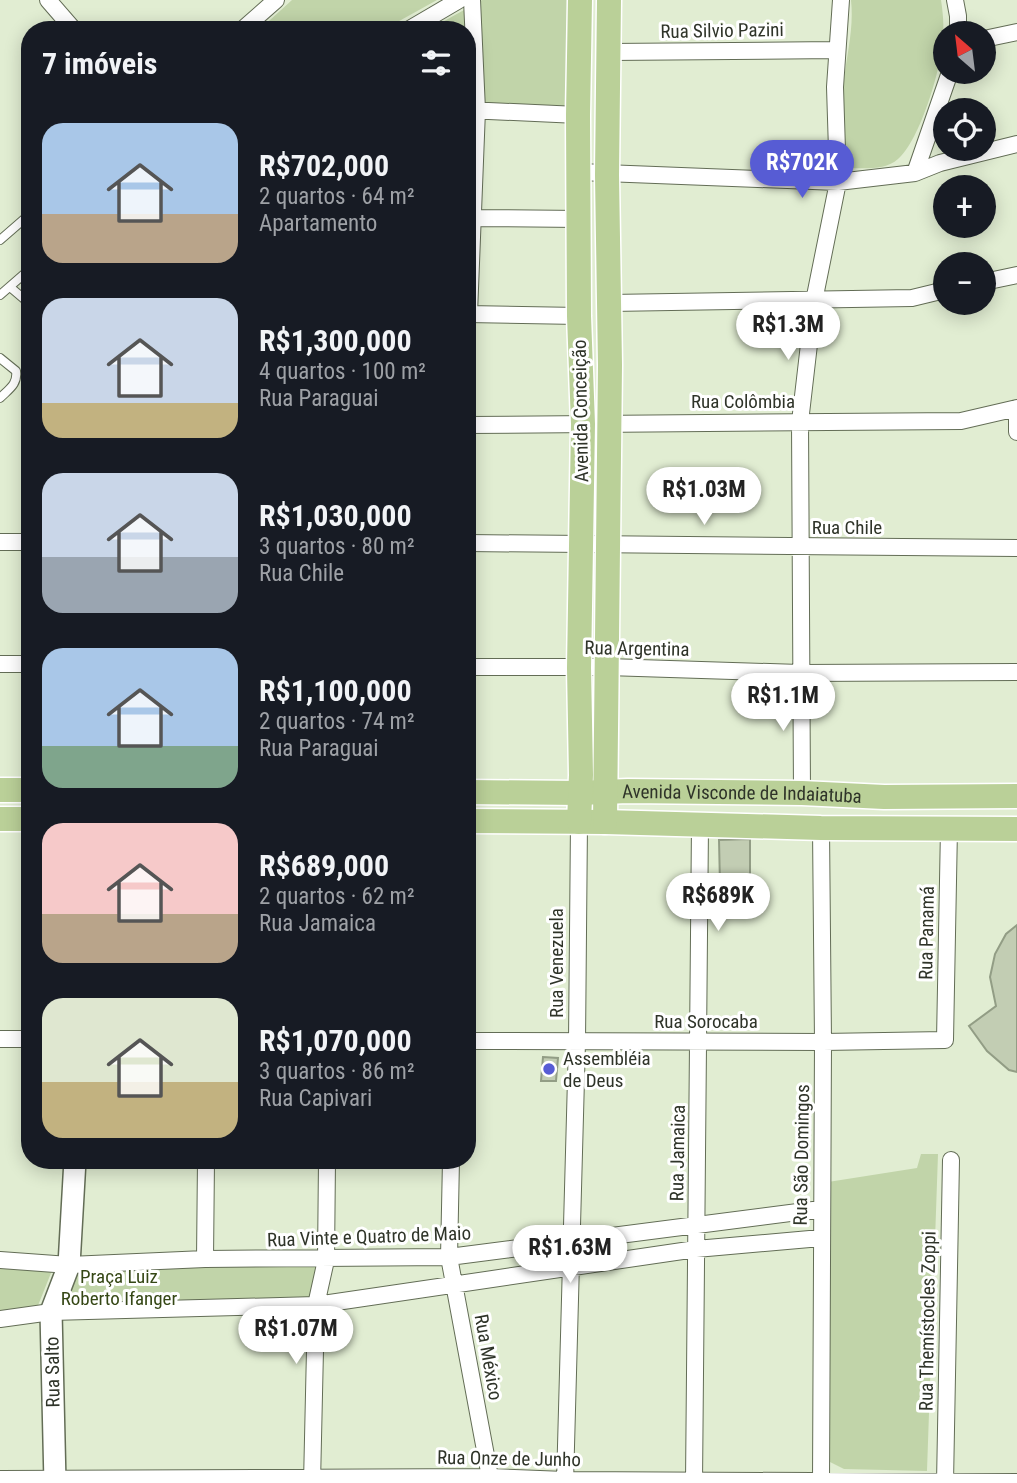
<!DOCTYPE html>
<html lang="pt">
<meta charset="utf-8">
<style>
body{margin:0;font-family:"Roboto Condensed",sans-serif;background:#20242c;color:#f1f3f6;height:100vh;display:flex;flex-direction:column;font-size:26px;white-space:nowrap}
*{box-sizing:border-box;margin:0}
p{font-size:23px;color:#9ea1a6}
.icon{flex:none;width:38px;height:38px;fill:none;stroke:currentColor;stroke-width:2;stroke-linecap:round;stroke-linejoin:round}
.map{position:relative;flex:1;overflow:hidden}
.drawer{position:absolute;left:21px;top:21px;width:455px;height:1148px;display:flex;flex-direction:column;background:#171b24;border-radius:28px;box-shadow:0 4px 18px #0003}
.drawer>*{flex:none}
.needle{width:46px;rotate:332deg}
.fabs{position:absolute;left:933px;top:21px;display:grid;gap:14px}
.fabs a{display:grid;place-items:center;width:63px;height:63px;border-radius:50%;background:#171b24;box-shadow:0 4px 18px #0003;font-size:35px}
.price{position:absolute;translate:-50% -60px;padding:0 16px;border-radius:24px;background:#fff;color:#222;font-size:23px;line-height:46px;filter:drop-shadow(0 2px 4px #0008)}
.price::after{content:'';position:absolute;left:50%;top:42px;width:21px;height:16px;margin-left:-10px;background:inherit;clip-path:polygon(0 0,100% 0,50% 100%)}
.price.active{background:#575cd4;color:#fff}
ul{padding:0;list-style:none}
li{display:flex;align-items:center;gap:21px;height:175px;padding:0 21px}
li span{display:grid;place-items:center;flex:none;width:196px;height:140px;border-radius:21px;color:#555}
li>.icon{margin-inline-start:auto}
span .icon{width:84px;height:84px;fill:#fffc;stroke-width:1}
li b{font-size:30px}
h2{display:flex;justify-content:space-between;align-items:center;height:84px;padding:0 21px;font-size:30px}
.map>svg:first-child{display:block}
</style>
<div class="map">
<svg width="1017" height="1483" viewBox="0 0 1017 1483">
<rect width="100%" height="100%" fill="#e1edd2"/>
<path fill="#c1d4a9" d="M292 0H437L383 30H259Z
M482 0H571L568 106 467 103V30H428Z
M851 0H941C943 13 944 25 943 38 942 66 920 141 898 159 885 171 862 168 846 168 843 138 841 111 844 81 847 52 854 29 851 0Z
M921 1154H938L927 1471 844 1469 828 1461V1182L917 1168Z
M0 1260 55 1263 35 1313 0 1319Z
M326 1260 316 1305 51 1312 69 1265Z"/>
<path fill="#c2cdb3" stroke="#929d85" stroke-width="2" d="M750 839V883L720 884 719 840Z
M1017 925V1072L1009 1070 987 1051 969 1026 996 1006 990 977 995 954 1006 934Z
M543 1057 558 1058 556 1081H541Z"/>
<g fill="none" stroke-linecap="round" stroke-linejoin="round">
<defs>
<path id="lane" d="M0 240 30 214
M10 287 30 304
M0 295 30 269
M0 358 16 371C18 384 9 389 0 398"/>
<path id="street" d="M48 0 74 30
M955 0 958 16V33
M242 30 276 0
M408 30 459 0
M984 39 1017 32
M609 52 836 50
M467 110 578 115
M579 172 838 182 915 173 940 163 1017 144
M915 173 950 72
M473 218 580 219
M984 282 1017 275
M610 303 912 298 945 290
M467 314 579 316
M469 314 477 110 472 0
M1017 408V432
M467 425 961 421 1017 408
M0 542H30
M467 543 1017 548
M0 664H30
M467 667H607L800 673 1017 672
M802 793 800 422 814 301 838 182 835 87 841 0
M0 1039H30
M467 1041 823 1042 945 1040 949 828
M451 1160 449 1257 490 1477
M205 1259 206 1160
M0 1260 69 1265 205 1259 449 1257 821 1209
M0 1319 51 1312 316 1305 696 1249 821 1238
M0 1479 490 1477 565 1480 1017 1482
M312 1483 316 1305 326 1260 327 1160
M565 1483 577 1042 579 822
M694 1483 700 825
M821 1483 823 1042 821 828
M945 1483 951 1160"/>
<path id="secondary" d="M55 1483 51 1312 69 1265 75 1160"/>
<g id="primary">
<path d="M0 790H30"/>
<path id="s1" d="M467 792 580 793 628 791 802 793 884 797 1017 796"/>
<path d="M0 819H30"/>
<path d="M467 821 605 822 821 828 1017 829"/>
<path d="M579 822 581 775 579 668 583 424 579 316 578 115 580 0"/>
<path d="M605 822 610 365 607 175 609 0"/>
</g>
</defs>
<use href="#lane" stroke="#636d56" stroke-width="10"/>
<use href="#street" stroke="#636d56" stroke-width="18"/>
<use href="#secondary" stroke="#636d56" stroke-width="24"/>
<use href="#primary" stroke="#fff" stroke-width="27"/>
<use href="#lane" stroke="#fff" stroke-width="8"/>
<use href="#street" stroke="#fff" stroke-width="16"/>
<use href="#secondary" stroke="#fff" stroke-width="21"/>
<use href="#primary" stroke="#bad098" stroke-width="24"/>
</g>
<circle fill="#575cd4" stroke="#fff" stroke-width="2.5" cx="549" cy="1069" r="7"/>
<g text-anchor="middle" stroke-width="6" stroke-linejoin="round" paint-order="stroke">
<g font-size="19" fill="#2f3429" stroke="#fff">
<text transform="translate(722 30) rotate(-1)" y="7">Rua Silvio Pazini</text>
<text x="743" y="408">Rua Colômbia</text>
<text transform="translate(580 411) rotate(-91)" y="7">Avenida Conceição</text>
<text x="847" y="534">Rua Chile</text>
<text transform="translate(637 648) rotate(1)" y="7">Rua Argentina</text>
<text dy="7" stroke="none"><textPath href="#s1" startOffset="275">Avenida Visconde de Indaiatuba</textPath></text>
<text transform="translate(926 933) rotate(-89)" y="7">Rua Panamá</text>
<text transform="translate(556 963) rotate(-90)" y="7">Rua Venezuela</text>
<text x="706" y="1028">Rua Sorocaba</text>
<text transform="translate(677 1153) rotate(-89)" y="7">Rua Jamaica</text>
<text transform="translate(801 1155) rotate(-89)" y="7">Rua São Domingos</text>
<text transform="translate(369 1236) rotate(-2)" y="7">Rua Vinte e Quatro de Maio</text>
<text transform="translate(927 1321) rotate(-89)" y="7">Rua Themístocles Zoppi</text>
<text transform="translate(489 1357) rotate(80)" y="7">Rua México</text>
<text transform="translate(52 1372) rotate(-91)" y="7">Rua Salto</text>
<text transform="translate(509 1458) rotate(1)" y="7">Rua Onze de Junho</text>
</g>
<g font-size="19" fill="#2f3429" stroke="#fff" text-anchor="start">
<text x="563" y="1065">Assembléia<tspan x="563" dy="22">de Deus</tspan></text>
</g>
<g font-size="19" fill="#354715" stroke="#fff">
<text x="119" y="1283">Praça Luiz<tspan x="119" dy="22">Roberto Ifanger</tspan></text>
</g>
</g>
</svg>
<div class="fabs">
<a><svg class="needle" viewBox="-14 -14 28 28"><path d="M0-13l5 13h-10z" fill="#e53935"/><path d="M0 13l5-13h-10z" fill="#9ea1a6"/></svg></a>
<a><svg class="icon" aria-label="locate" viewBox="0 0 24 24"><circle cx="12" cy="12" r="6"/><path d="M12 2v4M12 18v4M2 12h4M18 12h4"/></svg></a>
<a>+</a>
<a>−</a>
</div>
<b class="price active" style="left:802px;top:200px">R$702K</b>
<b class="price" style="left:788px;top:362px">R$1.3M</b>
<b class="price" style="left:704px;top:527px">R$1.03M</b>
<b class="price" style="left:783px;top:733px">R$1.1M</b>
<b class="price" style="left:718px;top:933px">R$689K</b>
<b class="price" style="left:570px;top:1285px">R$1.63M</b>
<b class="price" style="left:296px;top:1366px">R$1.07M</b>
<section class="drawer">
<h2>7 imóveis<svg class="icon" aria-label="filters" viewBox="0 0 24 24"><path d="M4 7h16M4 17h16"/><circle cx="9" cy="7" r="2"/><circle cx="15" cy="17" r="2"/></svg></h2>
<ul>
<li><span style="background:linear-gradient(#a9c7e8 65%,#b9a48a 0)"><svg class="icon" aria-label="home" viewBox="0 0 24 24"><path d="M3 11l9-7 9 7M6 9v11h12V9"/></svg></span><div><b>R$702,000</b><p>2 quartos · 64 m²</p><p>Apartamento</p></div></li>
<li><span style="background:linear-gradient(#c9d6e8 75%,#c2b280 0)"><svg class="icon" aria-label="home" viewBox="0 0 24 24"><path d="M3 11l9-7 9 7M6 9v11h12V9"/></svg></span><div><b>R$1,300,000</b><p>4 quartos · 100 m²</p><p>Rua Paraguai</p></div></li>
<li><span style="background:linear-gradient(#c9d6e8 60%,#9aa5b1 0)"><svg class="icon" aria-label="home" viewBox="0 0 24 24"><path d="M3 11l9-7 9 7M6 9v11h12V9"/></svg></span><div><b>R$1,030,000</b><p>3 quartos · 80 m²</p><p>Rua Chile</p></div></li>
<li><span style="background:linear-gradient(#a9c7e8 70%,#7fa58c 0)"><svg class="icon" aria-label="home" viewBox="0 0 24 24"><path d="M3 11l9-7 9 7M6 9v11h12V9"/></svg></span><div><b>R$1,100,000</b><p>2 quartos · 74 m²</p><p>Rua Paraguai</p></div></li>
<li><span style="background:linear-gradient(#f6c9c9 65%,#b9a48a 0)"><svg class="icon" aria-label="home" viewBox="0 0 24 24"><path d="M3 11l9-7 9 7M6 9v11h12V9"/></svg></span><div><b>R$689,000</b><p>2 quartos · 62 m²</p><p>Rua Jamaica</p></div></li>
<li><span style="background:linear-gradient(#dfe7d0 60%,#c2b280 0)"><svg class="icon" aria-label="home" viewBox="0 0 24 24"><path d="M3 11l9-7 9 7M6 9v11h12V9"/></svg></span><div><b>R$1,070,000</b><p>3 quartos · 86 m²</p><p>Rua Capivari</p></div></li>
</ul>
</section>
</div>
